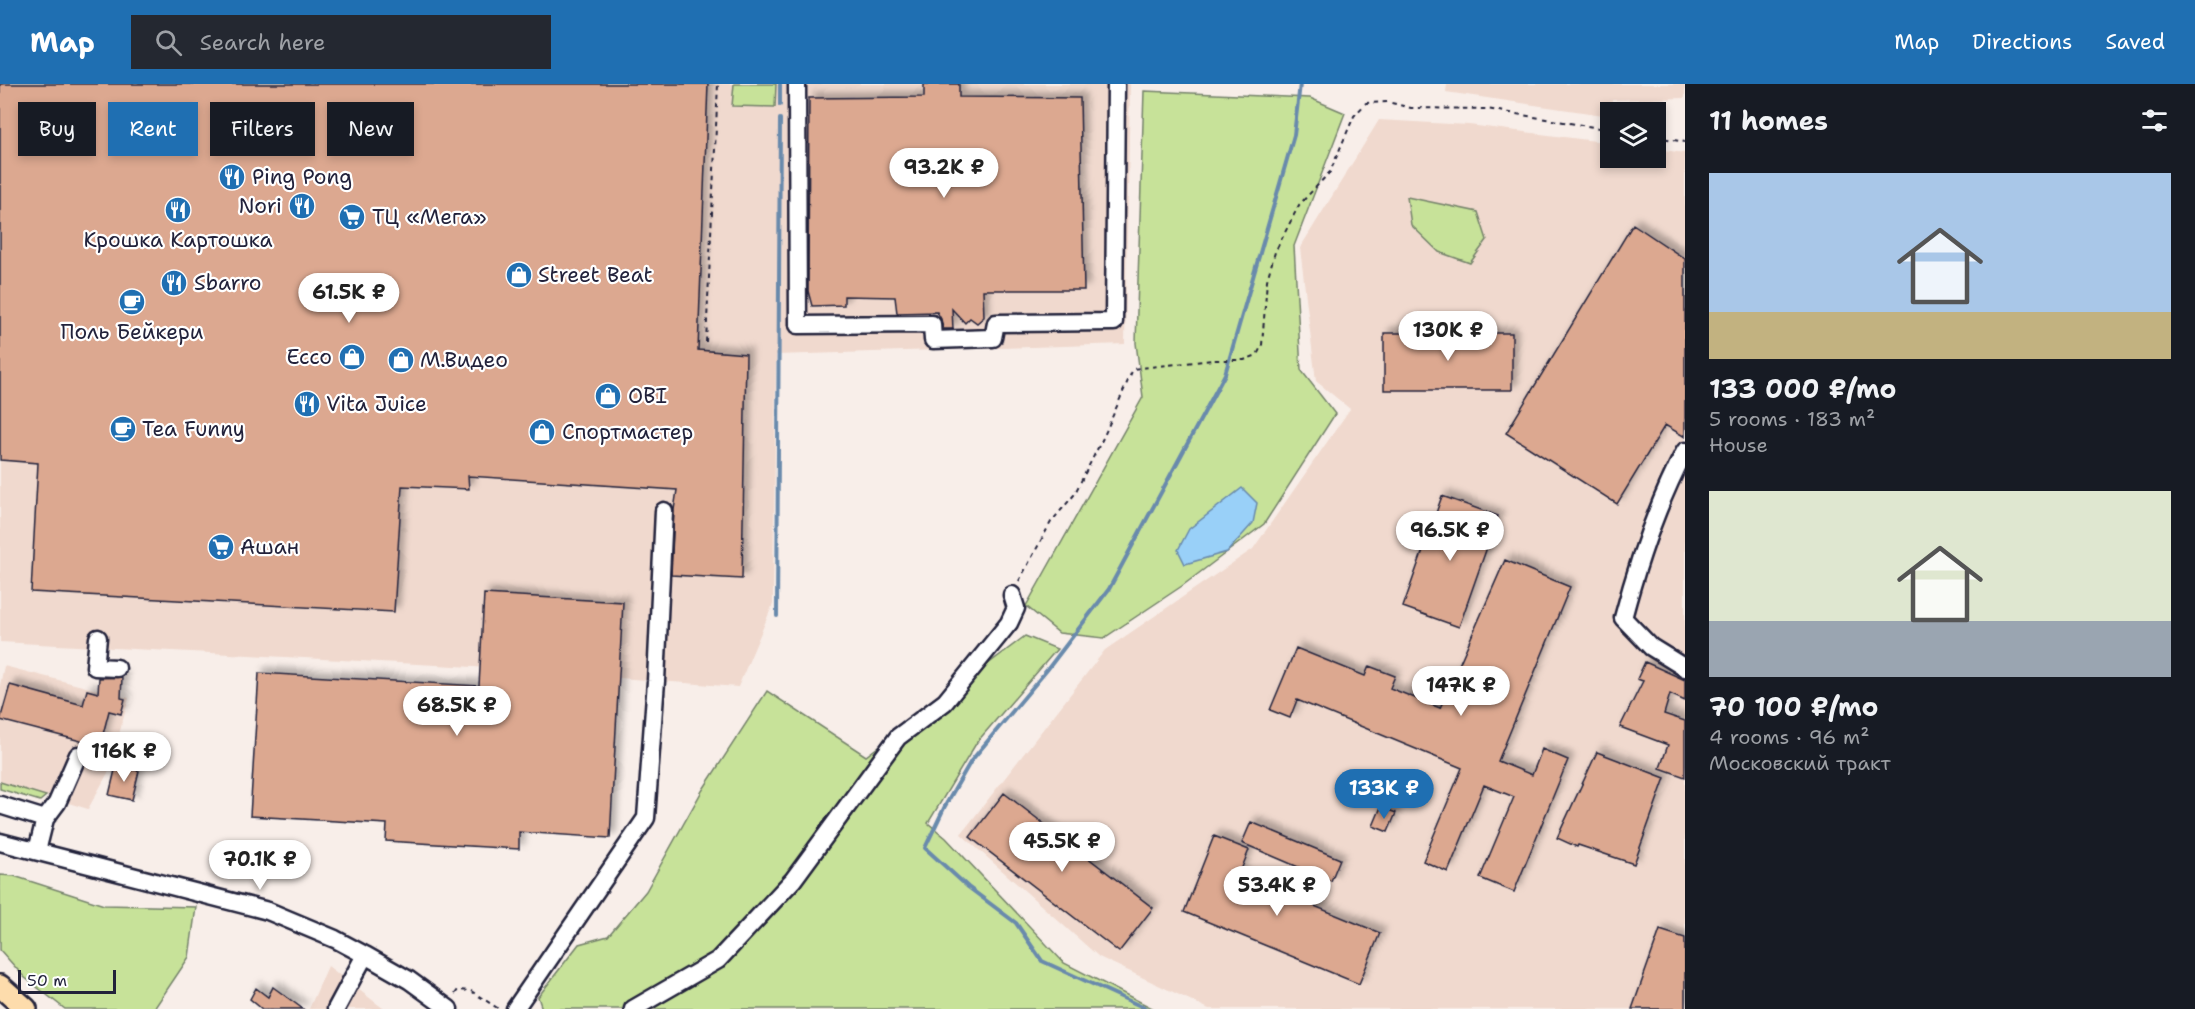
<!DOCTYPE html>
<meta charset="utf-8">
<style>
body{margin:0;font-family:"Shantell Sans",sans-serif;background:#242831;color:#f1f3f6;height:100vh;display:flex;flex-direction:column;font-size:22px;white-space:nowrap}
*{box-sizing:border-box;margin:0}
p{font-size:20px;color:#9ea1a6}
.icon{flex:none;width:33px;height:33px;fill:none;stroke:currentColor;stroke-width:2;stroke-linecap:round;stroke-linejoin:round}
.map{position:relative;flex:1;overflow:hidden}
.sheet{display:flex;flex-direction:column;background:#171b24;width:510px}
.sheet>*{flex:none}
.hud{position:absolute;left:18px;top:18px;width:570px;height:54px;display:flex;gap:12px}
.tools{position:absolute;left:1600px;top:18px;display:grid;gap:12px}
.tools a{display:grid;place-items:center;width:66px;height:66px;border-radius:0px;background:#171b24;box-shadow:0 3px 9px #0003;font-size:30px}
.scale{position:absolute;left:18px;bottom:15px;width:98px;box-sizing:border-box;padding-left:6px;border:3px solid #22223b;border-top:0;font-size:16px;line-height:21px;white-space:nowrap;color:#22223b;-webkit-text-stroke:4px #fff;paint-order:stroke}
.price{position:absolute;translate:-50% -51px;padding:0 14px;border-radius:21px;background:#fff;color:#222;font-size:20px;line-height:39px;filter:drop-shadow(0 2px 3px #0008)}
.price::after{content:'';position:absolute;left:50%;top:36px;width:18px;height:14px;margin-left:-9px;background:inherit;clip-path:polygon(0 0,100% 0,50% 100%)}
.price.selected{background:#1f6fb2;color:#fff}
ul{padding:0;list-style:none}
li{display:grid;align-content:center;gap:12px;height:318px;padding:0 24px}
li span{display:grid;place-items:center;height:186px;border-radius:0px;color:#555}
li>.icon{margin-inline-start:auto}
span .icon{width:108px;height:108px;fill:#fffc;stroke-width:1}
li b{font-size:26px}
h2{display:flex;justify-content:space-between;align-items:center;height:72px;padding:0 24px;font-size:26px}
.pill{padding:0 21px;border-radius:0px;background:#171b24;box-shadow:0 3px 9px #0003;font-size:21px;line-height:54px}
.pill.selected{background:#1f6fb2;color:#fff}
header{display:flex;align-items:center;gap:36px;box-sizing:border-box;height:84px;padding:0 30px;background:#1f6fb2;color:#fff}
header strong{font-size:28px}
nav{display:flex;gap:33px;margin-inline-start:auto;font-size:21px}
.search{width:420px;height:54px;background:#242831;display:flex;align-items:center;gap:15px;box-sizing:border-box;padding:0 21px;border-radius:0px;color:#9ea1a6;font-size:22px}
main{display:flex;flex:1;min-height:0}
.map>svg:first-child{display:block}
</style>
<header>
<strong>Map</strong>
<div class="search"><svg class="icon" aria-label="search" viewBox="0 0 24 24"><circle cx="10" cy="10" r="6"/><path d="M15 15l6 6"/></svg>Search here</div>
<nav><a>Map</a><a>Directions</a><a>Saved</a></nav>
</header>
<main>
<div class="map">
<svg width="1685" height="925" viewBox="0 0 1685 925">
<defs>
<filter id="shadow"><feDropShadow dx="5.5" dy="-5.5" stdDeviation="3" flood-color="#0004"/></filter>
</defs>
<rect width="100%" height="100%" fill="#f8eee9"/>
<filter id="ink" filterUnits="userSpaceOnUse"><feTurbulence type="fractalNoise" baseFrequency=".0167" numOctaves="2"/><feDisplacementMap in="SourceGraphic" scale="12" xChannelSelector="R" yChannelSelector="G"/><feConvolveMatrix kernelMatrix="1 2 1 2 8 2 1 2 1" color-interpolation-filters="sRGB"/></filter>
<g filter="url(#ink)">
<path fill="#f0d9ce" d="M0 0H1130L1125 260 776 271 773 520 738 603 474 583 0 558Z
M1447 0H1685V14L1612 16 1610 32 1446 8Z
M1379 36 1469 41 1611 59V74H1656V65L1685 69V925H1209L1099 873 961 750 1105 566 1253 465 1350 325 1316 297 1300 164Z
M4 582 129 614 109 687 88 725 0 698V601Z
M328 882 384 925H309Z"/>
<path fill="#c7e299" stroke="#74826a" stroke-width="1.5" d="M734 0H776L775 23 732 22Z
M1144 7 1310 14 1345 29 1294 162 1301 286 1335 330 1264 440 1182 502 1104 554 1059 549 1026 522 1143 313 1136 259Z
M1407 113 1478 128 1487 156 1470 179 1439 168 1411 141Z
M1025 552 1057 565 977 658 928 739 946 754 1064 879 1154 925H542L538 913 579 860 608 852 646 807 702 707 767 607 866 672Z
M0 698 46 712 40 717 0 705Z
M0 791 14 792 104 821 196 823 189 873 154 925H65L24 893 0 866Z"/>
<path fill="#99d0f8" stroke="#698aac" stroke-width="1.5" d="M1242 404 1257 419 1253 439 1227 468 1185 480 1178 466 1189 445Z"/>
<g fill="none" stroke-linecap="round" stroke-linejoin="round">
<path stroke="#698aac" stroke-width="4" d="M780 21V0
M777 532 780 35
M1147 925 1042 877 1016 839 968 803 925 764 945 722 971 677 1047 586 1109 505 1225 290 1294 51 1300 0"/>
</g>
<path fill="#dca890" stroke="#22223b" stroke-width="1.5" filter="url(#shadow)" d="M0 0H708L698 266 746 270 742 495 671 491 674 426 677 406 468 392 469 405 402 402 394 528 31 508 38 379 0 376Z
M924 0H959V13L1080 14 1084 206H983L984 233 977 239 970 234 965 239 952 225 953 245H943L941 235 937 228 897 229 895 213 844 212V221L812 222 808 207 809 14 924 13Z
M1633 140 1685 175V353L1665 341 1617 420 1506 349Z
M1384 249H1512V306H1384Z
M1442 412 1498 432 1459 543 1403 523Z
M1505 476 1570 503 1498 677 1532 691 1542 665 1568 676 1514 808 1480 794 1514 713 1484 701 1448 788 1423 777 1462 684 1297 616 1290 634 1270 626 1296 564 1365 592 1369 582 1395 592 1390 604 1440 624Z
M484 510 623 518 610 754 519 748V765L386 757 387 740 250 732 259 589 479 602Z
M1645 578 1685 596V617L1670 610 1664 630 1685 637V693L1660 684 1668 661 1620 643 1643 597 1637 595Z
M122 593 121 614 125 615 121 630 109 627 100 662 0 636 10 601 83 621 87 606 98 609 99 594Z
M1597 668 1665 694 1634 780 1578 761 1577 763 1557 754Z
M116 682 139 687 132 716 109 711Z
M1004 709 1153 824 1119 868 970 753Z
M1381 723 1396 729 1388 748 1373 742Z
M1251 738 1340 775 1331 797 1242 759Z
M1214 752 1249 766 1239 791 1380 849 1359 900 1184 828Z
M1660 846 1685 854V925H1632Z
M273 903 303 925H262L250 915 256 904 268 913Z"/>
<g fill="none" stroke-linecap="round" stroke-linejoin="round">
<defs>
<path id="minor" d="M797 0 798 241 932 240 933 256 993 254 996 239 1114 238 1116 0
M1685 367C1657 420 1638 477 1623 534L1651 563 1685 584
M98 554 95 583 117 584
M0 721 45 735
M0 758 268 827 335 855 365 871 409 896 449 925
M37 767 45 735 57 719 78 671
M336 925 365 871
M515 925 646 734 656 597 664 427
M633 925 718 876 793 796 898 653 945 618 1009 539 1016 524 1012 511"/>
<path id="major" d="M0 902 26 925"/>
</defs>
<use href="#minor" stroke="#22223b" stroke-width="21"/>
<use href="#major" stroke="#22223b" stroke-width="26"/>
<path stroke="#22223b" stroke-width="2" stroke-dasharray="4.5 4.5" stroke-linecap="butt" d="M1656 53 1685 58
M706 258 718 0
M1019 497 1051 438 1074 411 1104 352 1133 285 1213 276H1244L1257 271 1262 261 1267 196 1275 168 1299 121 1330 88 1354 32 1366 19 1388 18 1411 24 1487 25 1611 46
M455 910 458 906 471 907 499 925"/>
<use href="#minor" stroke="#fff" stroke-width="16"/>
<use href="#major" stroke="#fddcac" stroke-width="21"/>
</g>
</g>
<defs>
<symbol id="restaurant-disc" viewBox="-11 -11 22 22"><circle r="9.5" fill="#1f6fb2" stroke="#fff"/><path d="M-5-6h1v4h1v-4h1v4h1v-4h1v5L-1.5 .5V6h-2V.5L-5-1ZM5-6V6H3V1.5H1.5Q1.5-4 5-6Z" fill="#fff"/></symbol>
<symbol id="supermarket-disc" viewBox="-11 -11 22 22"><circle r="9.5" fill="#1f6fb2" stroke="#fff"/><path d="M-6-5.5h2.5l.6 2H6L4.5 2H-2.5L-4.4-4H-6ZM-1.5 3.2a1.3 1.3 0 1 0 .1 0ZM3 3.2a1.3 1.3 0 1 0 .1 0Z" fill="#fff"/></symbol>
<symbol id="shop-disc" viewBox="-11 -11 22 22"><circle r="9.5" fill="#1f6fb2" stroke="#fff"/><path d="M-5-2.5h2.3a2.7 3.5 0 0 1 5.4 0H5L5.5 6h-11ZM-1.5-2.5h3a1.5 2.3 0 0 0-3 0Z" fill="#fff"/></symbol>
<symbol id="cafe-disc" viewBox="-11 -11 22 22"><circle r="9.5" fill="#1f6fb2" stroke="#fff"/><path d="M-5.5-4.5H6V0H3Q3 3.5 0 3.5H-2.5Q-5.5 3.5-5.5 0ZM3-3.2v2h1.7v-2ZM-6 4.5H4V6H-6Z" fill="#fff"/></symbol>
</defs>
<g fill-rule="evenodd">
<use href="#restaurant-disc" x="217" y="78" width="30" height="30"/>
<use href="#restaurant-disc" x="287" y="107" width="30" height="30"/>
<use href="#restaurant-disc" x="163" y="111" width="30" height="30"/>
<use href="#supermarket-disc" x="337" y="118" width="30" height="30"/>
<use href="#shop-disc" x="504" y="176" width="30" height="30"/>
<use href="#restaurant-disc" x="159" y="184" width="30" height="30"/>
<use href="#cafe-disc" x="117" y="203" width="30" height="30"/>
<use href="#shop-disc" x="337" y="258" width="30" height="30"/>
<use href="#shop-disc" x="386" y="261" width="30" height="30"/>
<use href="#shop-disc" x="593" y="297" width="30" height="30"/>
<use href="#restaurant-disc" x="292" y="305" width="30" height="30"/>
<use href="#cafe-disc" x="108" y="330" width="30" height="30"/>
<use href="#shop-disc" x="527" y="333" width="30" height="30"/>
<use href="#supermarket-disc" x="206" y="448" width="30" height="30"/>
</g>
<g text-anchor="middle" stroke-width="4.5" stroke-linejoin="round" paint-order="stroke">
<g font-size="21" fill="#22223b" stroke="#fff" text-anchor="start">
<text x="252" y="100">Ping Pong</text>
<text x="282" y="129" text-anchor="end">Nori</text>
<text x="372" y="140">ТЦ «Мега»</text>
<text x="178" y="163" text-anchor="middle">Крошка Картошка</text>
<text x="538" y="198">Street Beat</text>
<text x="194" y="206">Sbarro</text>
<text x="132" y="255" text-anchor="middle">Поль Бейкери</text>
<text x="332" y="280" text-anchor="end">Ecco</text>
<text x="420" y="283">М.Видео</text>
<text x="628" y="319">OBI</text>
<text x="326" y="327">Vita Juice</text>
<text x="142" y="352">Tea Funny</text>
<text x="562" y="355">Спортмастер</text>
<text x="240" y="470">Ашан</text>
</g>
</g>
</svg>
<div class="tools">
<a><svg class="icon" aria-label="layers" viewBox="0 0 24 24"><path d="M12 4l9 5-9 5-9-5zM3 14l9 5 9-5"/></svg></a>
</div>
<div class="scale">50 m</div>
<b class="price" style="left:944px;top:115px">93.2K ₽</b>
<b class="price" style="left:349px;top:240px">61.5K ₽</b>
<b class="price" style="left:1448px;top:278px">130K ₽</b>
<b class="price" style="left:1450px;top:478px">96.5K ₽</b>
<b class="price" style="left:1461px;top:633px">147K ₽</b>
<b class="price" style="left:457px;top:653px">68.5K ₽</b>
<b class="price" style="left:124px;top:699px">116K ₽</b>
<b class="price selected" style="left:1384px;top:736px">133K ₽</b>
<b class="price" style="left:1062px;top:789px">45.5K ₽</b>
<b class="price" style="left:260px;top:807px">70.1K ₽</b>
<b class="price" style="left:1277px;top:833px">53.4K ₽</b>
<div class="hud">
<a class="pill">Buy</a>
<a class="pill selected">Rent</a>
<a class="pill">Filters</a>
<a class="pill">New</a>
</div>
</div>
<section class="sheet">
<h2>11 homes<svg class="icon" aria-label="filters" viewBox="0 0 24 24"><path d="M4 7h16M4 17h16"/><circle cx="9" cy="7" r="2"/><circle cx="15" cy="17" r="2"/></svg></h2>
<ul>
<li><span style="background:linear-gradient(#a9c7e8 75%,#c2b280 0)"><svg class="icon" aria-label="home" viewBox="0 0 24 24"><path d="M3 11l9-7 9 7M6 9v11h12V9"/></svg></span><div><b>133 000 ₽/mo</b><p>5 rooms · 183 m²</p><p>House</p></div></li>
<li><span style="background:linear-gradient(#dfe7d0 70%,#9aa5b1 0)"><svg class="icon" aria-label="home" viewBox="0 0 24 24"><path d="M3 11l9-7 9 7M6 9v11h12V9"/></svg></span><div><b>70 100 ₽/mo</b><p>4 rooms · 96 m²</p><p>Московский тракт</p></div></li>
</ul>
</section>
</main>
